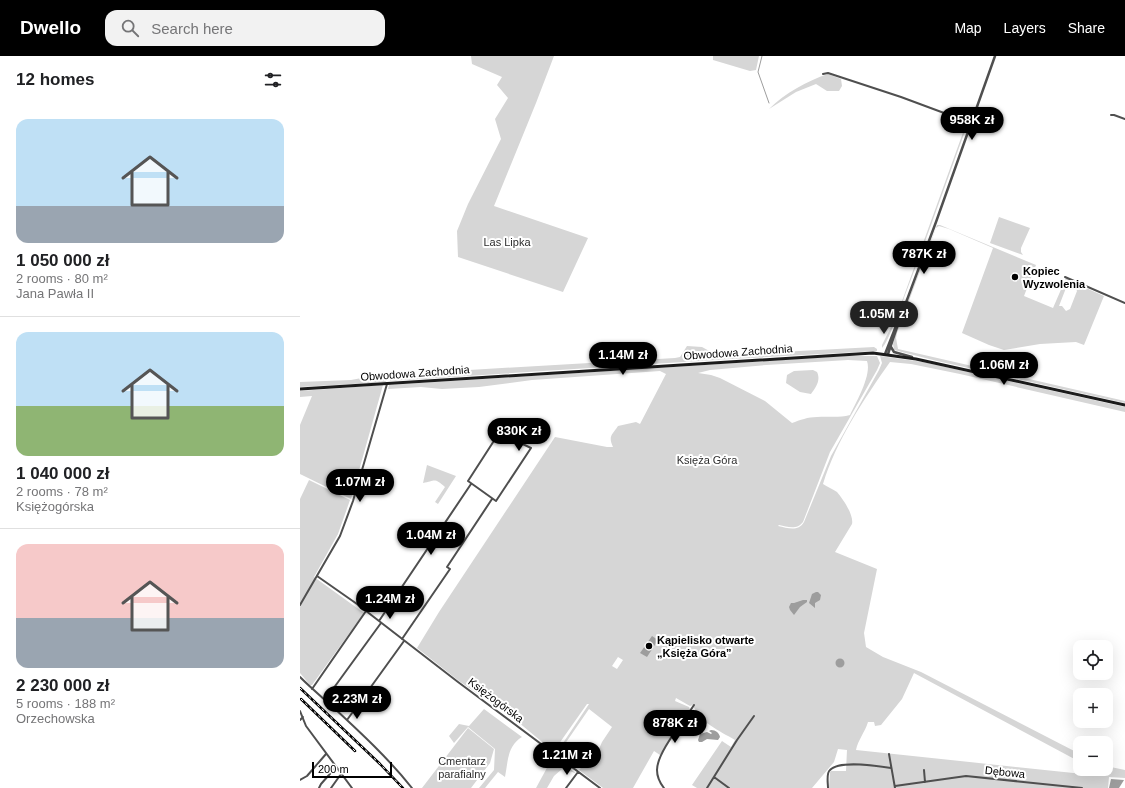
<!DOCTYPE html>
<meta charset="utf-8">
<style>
body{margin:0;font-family:Helvetica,sans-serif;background:#f2f2f2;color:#202124;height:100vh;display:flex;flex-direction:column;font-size:15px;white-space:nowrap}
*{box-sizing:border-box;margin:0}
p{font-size:13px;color:#757577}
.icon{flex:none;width:22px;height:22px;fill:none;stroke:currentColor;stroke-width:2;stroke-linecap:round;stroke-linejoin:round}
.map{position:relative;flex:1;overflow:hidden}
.drawer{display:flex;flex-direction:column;background:#fff;width:300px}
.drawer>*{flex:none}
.fabs{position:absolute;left:773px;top:584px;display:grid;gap:8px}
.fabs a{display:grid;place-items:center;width:40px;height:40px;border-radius:8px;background:#fff;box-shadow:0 4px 16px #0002;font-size:20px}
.scale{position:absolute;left:12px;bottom:10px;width:80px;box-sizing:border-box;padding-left:4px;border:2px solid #000;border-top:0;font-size:11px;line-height:14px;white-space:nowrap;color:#000;-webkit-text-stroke:3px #fff;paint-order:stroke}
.price{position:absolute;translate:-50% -34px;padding:0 9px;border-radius:14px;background:#000;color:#fff;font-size:13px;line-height:26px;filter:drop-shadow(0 1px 2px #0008)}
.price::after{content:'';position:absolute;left:50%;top:24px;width:12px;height:9px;margin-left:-6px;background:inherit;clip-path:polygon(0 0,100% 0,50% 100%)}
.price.current{background:#222;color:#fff}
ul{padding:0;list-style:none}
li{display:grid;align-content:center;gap:8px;height:212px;padding:0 16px}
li+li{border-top:1px solid #e0e0e0}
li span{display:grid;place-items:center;height:124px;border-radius:12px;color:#555}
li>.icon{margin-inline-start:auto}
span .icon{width:72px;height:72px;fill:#fffc;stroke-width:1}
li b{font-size:17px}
h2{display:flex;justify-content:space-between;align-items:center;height:48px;padding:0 16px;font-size:17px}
header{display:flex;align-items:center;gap:24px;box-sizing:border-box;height:56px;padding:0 20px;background:#000;color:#fff}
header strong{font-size:19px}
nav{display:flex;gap:22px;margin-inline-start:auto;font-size:14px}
.search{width:280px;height:36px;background:#f2f2f2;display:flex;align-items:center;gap:10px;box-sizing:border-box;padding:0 14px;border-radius:12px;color:#757577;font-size:15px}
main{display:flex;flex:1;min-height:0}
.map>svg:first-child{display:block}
</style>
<header>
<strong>Dwello</strong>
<div class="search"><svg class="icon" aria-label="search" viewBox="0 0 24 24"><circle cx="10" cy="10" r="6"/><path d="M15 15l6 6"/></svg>Search here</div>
<nav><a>Map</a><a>Layers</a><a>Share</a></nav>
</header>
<main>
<section class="drawer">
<h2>12 homes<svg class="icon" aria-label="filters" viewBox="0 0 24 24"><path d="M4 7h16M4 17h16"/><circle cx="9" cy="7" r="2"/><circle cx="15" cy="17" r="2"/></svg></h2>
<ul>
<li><span style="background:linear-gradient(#bfe0f5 70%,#9aa5b1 0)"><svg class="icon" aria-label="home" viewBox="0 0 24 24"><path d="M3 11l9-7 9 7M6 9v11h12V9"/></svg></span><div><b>1 050 000 zł</b><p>2 rooms · 80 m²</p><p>Jana Pawła II</p></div></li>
<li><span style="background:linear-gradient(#bfe0f5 60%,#8fb573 0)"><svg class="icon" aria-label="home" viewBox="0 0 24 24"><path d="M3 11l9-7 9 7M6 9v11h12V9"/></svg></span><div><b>1 040 000 zł</b><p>2 rooms · 78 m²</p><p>Księżogórska</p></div></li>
<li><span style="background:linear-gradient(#f6c9c9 60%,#9aa5b1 0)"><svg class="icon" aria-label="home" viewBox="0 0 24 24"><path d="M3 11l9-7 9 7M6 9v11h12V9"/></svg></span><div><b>2 230 000 zł</b><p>5 rooms · 188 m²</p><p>Orzechowska</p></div></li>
</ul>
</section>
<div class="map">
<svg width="825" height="732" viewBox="0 0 825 732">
<rect width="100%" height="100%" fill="#fff"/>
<path fill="#d6d6d6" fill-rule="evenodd" d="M171 0H254L236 47 194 150 288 182 263 236 158 201 157 175 168 148 201 83 195 63 208 42 197 29 202 21 172 8Z
M413 0H459L456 14 450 15 413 4Z
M528 18 541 23 542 30 539 35H527L516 28 496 36 469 53C485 37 507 25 528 18Z
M664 65 668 67C647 124 627 182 605 239 601 250 589 285 582 292V289L597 259 665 71Z
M699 161 730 172 721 192V196L723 199 690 187Z
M637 169H640L736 209 724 240 753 252 766 222 771 224V227L769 232H766L759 250H762L766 255 770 253 777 235 775 231 777 228 804 240 784 289 776 286 740 288 704 294 689 289 662 277 693 192 649 173 639 170 636 172 597 277 596 282 598 293 825 345V347L637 305 594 294 593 288 597 273Z
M387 290 402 291 413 297 423 299 574 291 577 293V295L430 303 90 325 92 316 94 318 124 320 169 314 375 302 380 301Z
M545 300H577L580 307 577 314 530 396 503 466C497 474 488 471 479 469L478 470C488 472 498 476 504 466L531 400 579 314 582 307 580 300 623 306 825 351V356L660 318 611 308 590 306C564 343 536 385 523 428 527 431 533 433 537 436 543 443 554 459 552 468L535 496 577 513 564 577 566 591 583 601 621 616 780 698V706L614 617 602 643 581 669 575 670 574 666H568C565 676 558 684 556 694L783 718 784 713H806V710L825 714V722L809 721 808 732H529L530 716 531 715H546L547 694 538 693 534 706 512 732H397L392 729 422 685 431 691 435 684C420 675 399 666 393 649L390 650 376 642 375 645 389 651 390 654 360 699 354 695 333 732H303L279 714 299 693 302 686 312 671 289 653 258 698 257 696 289 648H287L256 692 253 695 212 661 159 625 117 592 139 556 255 381 307 391H313C308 380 312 379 318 370L336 366 340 368 366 318 360 315 232 324 179 331 142 333 121 331 88 333 89 329ZM548 304 567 305C572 319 556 346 550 359 539 362 529 360 517 361 508 361 500 364 492 367L465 345 420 322 411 319 398 317 410 314 466 309ZM318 601 323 604 317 613 312 610Z
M513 314 517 316C521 324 516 331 511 338L500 336 486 327 487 319 494 315Z
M88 317 86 326 0 331V326L51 324Z
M83 329 51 443 0 418V369L12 340 0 341V335Z
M127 409 156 420 138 448 135 446 145 431C134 421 135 425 123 427Z
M9 424 50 444 38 478 14 521 64 557 12 629H10L0 617V443Z
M184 653 222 681C207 690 208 706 205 721L198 716 185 732H179L194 714 195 693 168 671 154 687 149 680 159 668 169 670Z
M168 672 194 693 190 707 171 732H122Z
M250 700 276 717 262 713 254 720 247 732H236L249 708Z"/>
<path fill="#9d9d9d" d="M516 536H518L521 539 520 544 515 547V552L509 547 512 538Z
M503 544H507V546L500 551 494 559 490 554 489 551 491 547H494Z
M352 580 358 584 347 601 340 597Z
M535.5 607a4.5 4.5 0 1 1 9 0a4.5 4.5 0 1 1-9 0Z
M411 674C416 674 419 677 420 681L418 684 407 683 402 686H399L398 684 400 678 407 676 411 678 412 677 409 675Z
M811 723 824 724 819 732H809Z"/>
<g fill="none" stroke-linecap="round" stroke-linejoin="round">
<path stroke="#9d9d9d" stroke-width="1" d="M462 0 458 16 469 47"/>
<path stroke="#4f4f4f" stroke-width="2" d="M523 18 528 17 601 41 671 67
M811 59H814L825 63
M765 221 825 247
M199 377 231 392 196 445 168 425Z
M17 520 57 548 158 626 300 732
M0 549 40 480 53 445 87 328
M79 565 171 428
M102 583 150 513 147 511 192 443
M0 621C11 632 23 642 34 652 61 677 89 703 112 732
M12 633 66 555
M25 644 81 567
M0 655 6 670 52 732
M0 664 3 661
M47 664 104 585
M589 698 595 732
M624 714 625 726
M414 721 429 732
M0 724 7 720 26 698
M595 730 666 720 782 732
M19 732 21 728 36 711
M31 732 41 718
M266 732 278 716
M364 732C360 727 357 721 357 714 357 696 384 665 394 649
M407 732 437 684 454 660
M528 732C528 727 526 717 530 714 539 704 579 710 591 712"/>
<path stroke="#4f4f4f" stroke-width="2.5" d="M591 291 594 296 612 301
M585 298 596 270
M588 298 598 268 636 166 695 0"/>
<path stroke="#1c1c1c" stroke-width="3" d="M0 333 573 297 616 303 825 349"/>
<defs>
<path id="rail" d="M0 632 80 708 103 732
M1 643 55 695"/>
</defs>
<use href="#rail" stroke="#000" stroke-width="2.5"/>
<use href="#rail" stroke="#fff" stroke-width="1" stroke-dasharray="3" stroke-linecap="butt"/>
</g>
<g fill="#000" stroke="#fff" stroke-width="1.5">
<circle cx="715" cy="221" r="4"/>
<circle cx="349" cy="590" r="4"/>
</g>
<g text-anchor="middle" stroke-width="4" stroke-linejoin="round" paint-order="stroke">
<g font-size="11" fill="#2d2d2d" stroke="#fff">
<text x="207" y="190">Las Lipka</text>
<text x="407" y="408">Księża Góra</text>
<text x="162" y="709">Cmentarz<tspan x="162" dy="13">parafialny</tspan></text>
</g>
<g font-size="11" font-weight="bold" fill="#000" stroke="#fff" text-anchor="start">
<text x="723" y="219">Kopiec<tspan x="723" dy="13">Wyzwolenia</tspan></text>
<text x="357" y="588">Kąpielisko otwarte<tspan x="357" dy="13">„Księża Góra”</tspan></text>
</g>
<g font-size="11" fill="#000" stroke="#fff">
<text transform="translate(438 296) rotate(-4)" y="4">Obwodowa Zachodnia</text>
<text transform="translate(115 317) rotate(-4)" y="4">Obwodowa Zachodnia</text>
<text transform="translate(196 644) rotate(37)" y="4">Księżogórska</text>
<text transform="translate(705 716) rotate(6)" y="4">Dębowa</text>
</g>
</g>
</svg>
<div class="fabs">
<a><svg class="icon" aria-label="locate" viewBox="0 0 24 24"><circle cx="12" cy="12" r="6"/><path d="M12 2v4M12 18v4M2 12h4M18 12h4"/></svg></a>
<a>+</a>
<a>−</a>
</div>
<div class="scale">200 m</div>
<b class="price" style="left:672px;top:85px">958K zł</b>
<b class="price" style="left:624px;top:219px">787K zł</b>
<b class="price current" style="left:584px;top:279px">1.05M zł</b>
<b class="price" style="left:323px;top:320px">1.14M zł</b>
<b class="price" style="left:704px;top:330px">1.06M zł</b>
<b class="price" style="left:219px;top:396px">830K zł</b>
<b class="price" style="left:60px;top:447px">1.07M zł</b>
<b class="price" style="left:131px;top:500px">1.04M zł</b>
<b class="price" style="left:90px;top:564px">1.24M zł</b>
<b class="price" style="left:57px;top:664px">2.23M zł</b>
<b class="price" style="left:375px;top:688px">878K zł</b>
<b class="price" style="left:267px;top:720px">1.21M zł</b>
</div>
</main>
